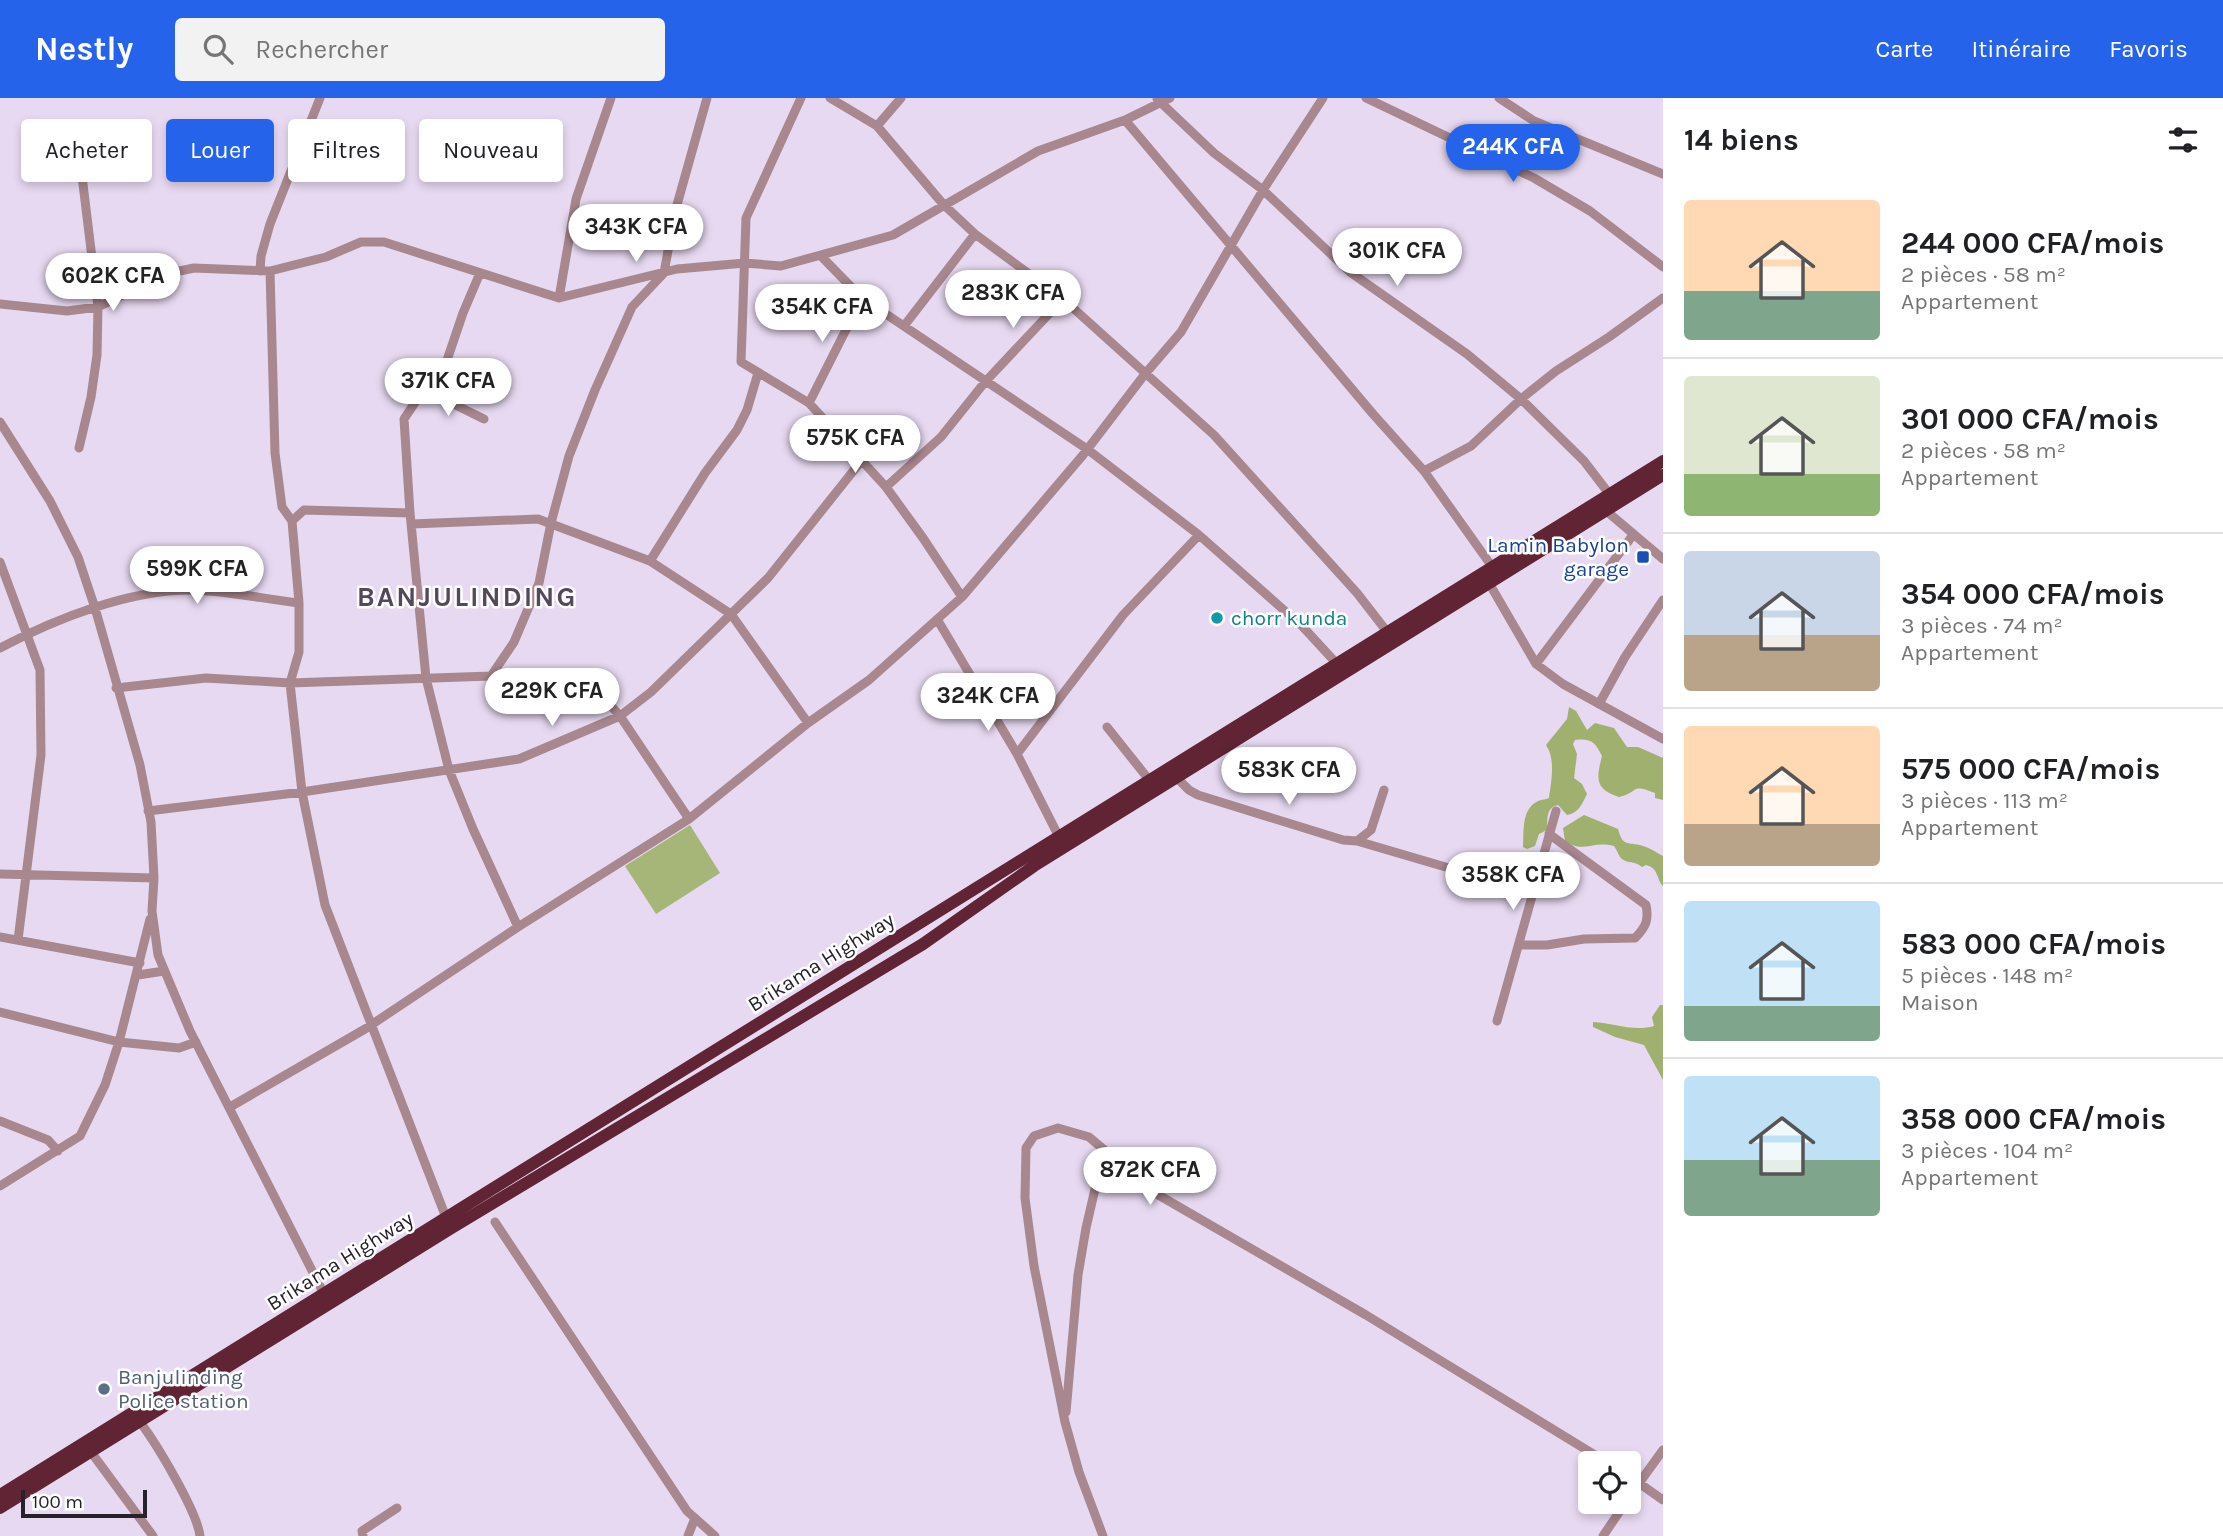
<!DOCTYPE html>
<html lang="fr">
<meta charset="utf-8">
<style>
body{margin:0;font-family:Karla,sans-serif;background:#f2f2f2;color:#202124;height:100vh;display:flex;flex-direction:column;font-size:26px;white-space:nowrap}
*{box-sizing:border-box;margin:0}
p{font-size:23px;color:#757577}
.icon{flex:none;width:38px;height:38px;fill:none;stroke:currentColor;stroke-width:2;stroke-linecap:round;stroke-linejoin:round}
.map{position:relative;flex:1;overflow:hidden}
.details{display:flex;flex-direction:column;background:#fff;width:560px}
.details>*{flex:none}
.hud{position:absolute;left:21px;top:21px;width:665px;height:63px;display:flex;gap:14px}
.fabs{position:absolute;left:1578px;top:1353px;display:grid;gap:14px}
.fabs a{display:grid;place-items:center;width:63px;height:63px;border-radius:7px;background:#fff;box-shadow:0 4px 10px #0003;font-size:35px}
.scale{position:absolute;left:21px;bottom:18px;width:126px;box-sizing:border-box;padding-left:7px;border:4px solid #26212a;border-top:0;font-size:19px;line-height:24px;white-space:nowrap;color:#26212a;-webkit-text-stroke:5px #fff;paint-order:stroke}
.price{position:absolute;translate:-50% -60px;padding:0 16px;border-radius:24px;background:#fff;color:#222;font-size:23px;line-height:46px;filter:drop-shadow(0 2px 4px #0008)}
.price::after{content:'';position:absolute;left:50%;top:42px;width:21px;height:16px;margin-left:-10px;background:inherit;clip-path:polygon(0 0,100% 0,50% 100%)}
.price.on{background:#2563eb;color:#fff}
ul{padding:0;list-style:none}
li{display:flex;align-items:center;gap:21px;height:175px;padding:0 21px}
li+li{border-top:2px solid #e0e0e0}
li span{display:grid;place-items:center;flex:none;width:196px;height:140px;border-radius:7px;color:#555}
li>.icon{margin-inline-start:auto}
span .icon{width:84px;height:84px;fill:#fffc;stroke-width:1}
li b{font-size:30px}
h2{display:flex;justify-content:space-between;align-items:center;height:84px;padding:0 21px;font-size:30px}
.chip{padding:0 24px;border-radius:7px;background:#fff;box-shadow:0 4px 10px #0003;font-size:24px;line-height:63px}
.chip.on{background:#2563eb;color:#fff}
header{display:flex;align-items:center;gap:42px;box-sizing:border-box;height:98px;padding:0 35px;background:#2563eb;color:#fff}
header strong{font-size:33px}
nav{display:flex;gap:38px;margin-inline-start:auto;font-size:24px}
.search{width:490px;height:63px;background:#f2f2f2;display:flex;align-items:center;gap:18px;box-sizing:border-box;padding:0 24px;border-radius:7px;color:#757577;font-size:26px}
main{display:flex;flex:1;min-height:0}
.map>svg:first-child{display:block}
</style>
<header>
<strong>Nestly</strong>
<div class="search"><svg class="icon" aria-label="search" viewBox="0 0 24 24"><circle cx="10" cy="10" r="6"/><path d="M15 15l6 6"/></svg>Rechercher</div>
<nav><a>Carte</a><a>Itinéraire</a><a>Favoris</a></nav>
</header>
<main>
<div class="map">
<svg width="1663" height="1438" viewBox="0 0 1663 1438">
<rect width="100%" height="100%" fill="#e7d9f1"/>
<path fill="#a6b678" d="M690 727 720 775 656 816 625 768Z"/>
<path fill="#a0b06f" d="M1569 609 1576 613 1587 632 1595 625 1614 630 1627 649H1638L1663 660V702L1655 700V695C1630 685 1640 694 1619 699 1595 691 1596 681 1602 658 1595 644 1591 640 1575 642L1573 646 1577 656 1574 680 1582 686 1587 696C1582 706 1579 715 1567 717L1558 707C1545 710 1548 722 1547 732L1539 736 1535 748 1527 751 1523 749C1524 734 1521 711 1538 703 1542 701 1546 702 1549 700 1551 685 1556 661 1546 647L1567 621Z
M1584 717 1618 731C1623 748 1625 744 1640 747 1648 749 1656 754 1663 758V788C1656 781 1659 770 1646 767L1642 769C1633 762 1629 766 1622 761 1619 759 1617 752 1614 748 1592 742 1583 756 1565 743L1563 730Z
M1660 907H1663V982L1644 947 1615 939 1593 929V924C1614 925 1633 934 1654 928L1652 919Z"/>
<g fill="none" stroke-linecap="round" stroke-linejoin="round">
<path stroke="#a8878e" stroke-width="9" d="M801 0 746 120 741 264 809 305 886 389 923 440 962 499
M830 0 877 28 943 106 975 136 1063 201 1214 337 1357 495 1388 535
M1366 0 1534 80 1590 113 1663 169
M1499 0 1534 23 1663 76
M1157 1 1214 55 1263 92 1350 174 1467 256 1521 301 1584 363 1610 397
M1125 22 1373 316 1424 373 1493 470
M877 28 901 0
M821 158 862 200 1087 351 1199 437 1303 529 1338 567
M260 173 261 158 270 126 320 0
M270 173 275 355 282 409 292 423 299 505V554L290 585 302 694 325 807 447 1122
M480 175 463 215 444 271 418 300 404 321 410 415 426 580 449 672 473 731 518 829
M559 200 576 101 611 0
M0 206 67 213 98 209 165 176 194 170 270 173 326 159 361 144H384L559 200 677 171 745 165 781 168 893 137 1038 53 1125 22 1170 0
M904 228 975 136
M425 292 484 321
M809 305 862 200
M0 324 50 403 78 459 95 510 140 667 151 724 154 780 152 813 158 857 190 933 325 1198
M79 350 91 299 97 257 98 209 82 78
M1424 373 1471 348 1521 301 1556 273 1609 239 1663 200
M886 389 941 339 985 284 1063 201
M1604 411 1663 461
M292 423 304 412 410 415
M412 426 538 421 650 463 731 516 808 625
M650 463 705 375 737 332 747 312 758 275
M0 464 40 572 41 657 18 842
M1489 485 1536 566 1563 586 1663 641
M937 521 1017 656 1059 739
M0 550C55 521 130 491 193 492 228 493 264 501 299 505
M1536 566 1633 437
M491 578 514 544 539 485 551 425 569 358 595 292 632 209 664 175 675 114 707 0
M116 590 206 580 290 585 491 578 587 581 620 618 689 721
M1599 606 1625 559 1663 502
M1107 629 1150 683
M1017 656 1123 517 1199 437
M1173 676 1189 692 1198 697 1343 742 1357 743 1371 732 1384 692
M148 713 302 694 519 661 620 618 651 594 768 480 862 362
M1357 743 1534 795
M0 776 154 780
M0 839 140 865
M1520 847H1547L1584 841 1635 840C1646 829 1649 822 1646 807L1549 736
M138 877 164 873
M0 914 119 944 179 950 196 944
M1497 923 1556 713
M230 1009 365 931 518 829 689 721 808 625 869 582 962 499 1083 357 1145 276 1181 234 1263 92 1323 0
M0 1023 48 1042 58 1053
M0 1088 80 1038 105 987 119 944 150 821
M495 1124 687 1413 715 1438
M1066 1314 1078 1177 1086 1130 1095 1091 1101 1049
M140 1324C156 1345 197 1413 200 1438
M91 1354 153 1438
M1629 1378 1663 1402
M1629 1399 1663 1352
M363 1438 362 1433 397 1410
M688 1438 695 1420
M1103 1438 1079 1374 1065 1324 1034 1168 1025 1100 1026 1050 1034 1038 1058 1030 1089 1039 1155 1095 1366 1217 1608 1365
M1603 1438 1626 1404"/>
<path stroke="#602435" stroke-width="12" d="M0 1397 1663 363
M0 1410 450 1131 923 846 1034 768 1663 377"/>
</g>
<rect fill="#1a4fb4" stroke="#fff" stroke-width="2.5" x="1636" y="452" width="14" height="14" rx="3.5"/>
<circle fill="#0f9aa8" stroke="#fff" stroke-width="2.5" cx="1217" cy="520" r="7"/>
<circle fill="#5c6f8a" stroke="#fff" stroke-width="2.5" cx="104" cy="1291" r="7"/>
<g text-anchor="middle" stroke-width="5" stroke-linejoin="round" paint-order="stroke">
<g font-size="21" fill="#164399" stroke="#fff" text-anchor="end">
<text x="1629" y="454">Lamin Babylon<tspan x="1629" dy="24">garage</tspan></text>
</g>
<g font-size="21" fill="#0d838f" stroke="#fff" text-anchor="start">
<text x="1231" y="527">chorr kunda</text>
</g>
<g font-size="21" fill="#26212a" stroke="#fff">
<text transform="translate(821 864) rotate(-32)" y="7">Brikama Highway</text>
<text transform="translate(340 1163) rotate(-32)" y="7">Brikama Highway</text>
</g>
<g font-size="21" fill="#4e5e75" stroke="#fff" text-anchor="start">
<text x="118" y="1286">Banjulinding<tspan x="118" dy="24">Police station</tspan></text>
</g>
<g font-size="28" font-weight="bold" letter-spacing="2" fill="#54485c" stroke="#fff">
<text x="467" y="508">BANJULINDING</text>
</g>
</g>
</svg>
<div class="fabs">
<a><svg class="icon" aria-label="locate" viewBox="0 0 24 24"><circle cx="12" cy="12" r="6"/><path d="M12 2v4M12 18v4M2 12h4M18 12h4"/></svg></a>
</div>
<div class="scale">100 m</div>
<b class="price on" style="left:1513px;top:86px">244K CFA</b>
<b class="price" style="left:636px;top:166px">343K CFA</b>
<b class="price" style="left:1397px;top:190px">301K CFA</b>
<b class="price" style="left:113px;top:215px">602K CFA</b>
<b class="price" style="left:1013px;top:232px">283K CFA</b>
<b class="price" style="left:822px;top:246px">354K CFA</b>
<b class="price" style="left:448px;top:320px">371K CFA</b>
<b class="price" style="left:855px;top:377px">575K CFA</b>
<b class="price" style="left:197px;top:508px">599K CFA</b>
<b class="price" style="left:552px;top:630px">229K CFA</b>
<b class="price" style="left:988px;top:635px">324K CFA</b>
<b class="price" style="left:1289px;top:709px">583K CFA</b>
<b class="price" style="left:1513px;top:814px">358K CFA</b>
<b class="price" style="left:1150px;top:1109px">872K CFA</b>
<div class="hud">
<a class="chip">Acheter</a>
<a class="chip on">Louer</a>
<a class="chip">Filtres</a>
<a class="chip">Nouveau</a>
</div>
</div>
<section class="details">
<h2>14 biens<svg class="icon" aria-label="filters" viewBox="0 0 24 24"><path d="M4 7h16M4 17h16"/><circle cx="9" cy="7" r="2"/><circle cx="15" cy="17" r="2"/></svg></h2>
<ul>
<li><span style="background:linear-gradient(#ffd9b3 65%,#7fa58c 0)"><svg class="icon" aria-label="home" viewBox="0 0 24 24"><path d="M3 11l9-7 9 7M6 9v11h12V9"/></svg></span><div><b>244 000 CFA/mois</b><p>2 pièces · 58 m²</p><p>Appartement</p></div></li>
<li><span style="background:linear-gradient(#dfe7d0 70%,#8fb573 0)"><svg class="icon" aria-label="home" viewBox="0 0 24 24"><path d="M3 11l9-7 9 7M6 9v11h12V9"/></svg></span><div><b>301 000 CFA/mois</b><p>2 pièces · 58 m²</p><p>Appartement</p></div></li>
<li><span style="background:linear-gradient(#c9d6e8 60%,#b9a48a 0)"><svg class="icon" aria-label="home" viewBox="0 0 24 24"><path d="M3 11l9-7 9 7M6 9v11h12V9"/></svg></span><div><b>354 000 CFA/mois</b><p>3 pièces · 74 m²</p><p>Appartement</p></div></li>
<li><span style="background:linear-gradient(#ffd9b3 70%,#b9a48a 0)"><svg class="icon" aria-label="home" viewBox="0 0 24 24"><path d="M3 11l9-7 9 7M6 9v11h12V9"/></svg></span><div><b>575 000 CFA/mois</b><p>3 pièces · 113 m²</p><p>Appartement</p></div></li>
<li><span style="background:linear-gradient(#bfe0f5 75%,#7fa58c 0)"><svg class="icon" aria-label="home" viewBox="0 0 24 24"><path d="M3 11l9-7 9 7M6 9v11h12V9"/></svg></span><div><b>583 000 CFA/mois</b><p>5 pièces · 148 m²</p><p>Maison</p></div></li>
<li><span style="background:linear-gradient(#bfe0f5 60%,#7fa58c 0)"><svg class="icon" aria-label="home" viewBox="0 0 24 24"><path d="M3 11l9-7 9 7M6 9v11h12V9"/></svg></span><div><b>358 000 CFA/mois</b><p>3 pièces · 104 m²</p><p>Appartement</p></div></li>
</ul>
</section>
</main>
